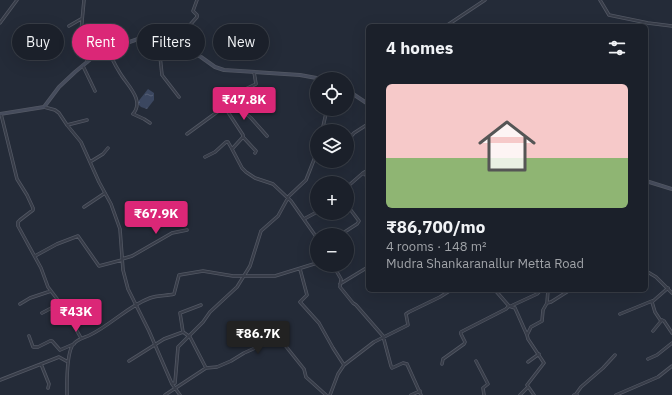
<!DOCTYPE html>
<meta charset="utf-8">
<style>
body{margin:0;font-family:"IBM Plex Sans",sans-serif;background:#242832;color:#f1f3f6;height:100vh;display:flex;flex-direction:column;font-size:15px;white-space:nowrap}
*{box-sizing:border-box;margin:0}
p{font-size:13px;color:#a0a3a8}
.icon{flex:none;width:22px;height:22px;fill:none;stroke:currentColor;stroke-width:2;stroke-linecap:round;stroke-linejoin:round}
.map{position:relative;flex:1;overflow:hidden}
.drawer{position:absolute;left:366px;top:24px;width:282px;height:268px;display:flex;flex-direction:column;background:#1b202a;border-radius:6px;box-shadow:0 4px 16px #0002,0 0 0 1px #393e47}
.drawer>*{flex:none}
.banner{position:absolute;left:12px;top:24px;width:294px;height:36px;display:flex;gap:8px}
.controls{position:absolute;left:310px;top:72px;display:grid;gap:8px}
.controls a{display:grid;place-items:center;width:44px;height:44px;border-radius:50%;background:#1b202a;box-shadow:0 4px 16px #0002,0 0 0 1px #393e47;font-size:20px}
.price{position:absolute;translate:-50% -34px;padding:0 9px;border-radius:4px;background:#db2777;color:#fff;font-size:13px;line-height:26px;filter:drop-shadow(0 1px 2px #0008)}
.price::after{content:'';position:absolute;left:50%;top:24px;width:12px;height:9px;margin-left:-6px;background:inherit;clip-path:polygon(0 0,100% 0,50% 100%)}
.price.selected{background:#222;color:#fff}
ul{padding:0;list-style:none}
li{display:grid;align-content:center;gap:8px;height:212px;padding:0 20px}
li+li{border-top:1px solid #393e47}
li span{display:grid;place-items:center;height:124px;border-radius:6px;color:#555}
li>.icon{margin-inline-start:auto}
span .icon{width:72px;height:72px;fill:#fffc;stroke-width:1}
li b{font-size:17px}
h2{display:flex;justify-content:space-between;align-items:center;height:48px;padding:0 20px;font-size:17px}
.tag{padding:0 14px;border-radius:18px;background:#1b202a;box-shadow:0 4px 16px #0002,0 0 0 1px #393e47;font-size:14px;line-height:36px}
.tag.selected{background:#db2777;color:#fff}
.map>svg:first-child{display:block}
</style>
<div class="map">
<svg width="672" height="395" viewBox="0 0 672 395">
<defs>
<pattern id="water-ripples" width="26" height="14" patternUnits="userSpaceOnUse"><rect width="26" height="14" fill="#3b4760"/><path d="M2 4q2-2 4 0t4 0M15 11q2-2 4 0t4 0" fill="none" stroke="#555f75"/></pattern>
</defs>
<rect width="100%" height="100%" fill="#242b38"/>
<path fill="url(#water-ripples)" d="M148 89 154 93V100L147 109 141 107 137 103Z"/>
<g fill="none" stroke-linecap="round" stroke-linejoin="round">
<defs>
<path id="minor" d="M84 0 81 32 87 62
M600 0 609 15 648 23 672 26
M0 23 17 0
M69 26 81 19
M446 26 485 0
M156 41 160 56 162 75 179 97
M172 45 197 17V15L193 11 197 0
M109 50C111 58 115 65 120 73 127 85 145 100 133 114L144 119 150 123
M83 66 95 91
M254 72 256 84 233 95 224 106 243 135V137L232 149 242 168 246 172 255 178 273 184 291 201 317 238
M252 87 261 99 256 104
M229 99 251 118 267 136
M44 107 55 110 59 113 67 125 81 142 99 182 111 204 120 229 123 270 128 289 149 331 172 384 180 395
M1 114 17 179 27 195 33 208V210L20 220 18 222V226L41 268 48 287 64 308 81 338
M67 125 87 120
M322 131 327 109
M187 134 224 107
M243 137 256 151 255 153
M347 141 354 133 368 124
M205 157 215 152 226 142H228L232 149
M90 162 103 154 108 148
M363 173 368 170
M347 187 363 173 368 177
M84 207 105 193
M304 219 317 212
M340 235 357 224 359 221 347 205
M35 256 57 244 78 236 99 266 122 260
M122 259 132 256 172 233 187 230
M333 265 341 279 340 287 353 303 356 305 383 336 391 366 392 368 403 363 407 364 421 395
M300 269 307 295 300 302 319 323 333 348 344 365
M646 271 656 277 672 293
M340 284 368 267
M495 290 509 306 515 308 527 335
M548 290 547 303 551 302 570 290
M608 291 610 290
M20 304 30 298 51 291
M201 305 180 313 183 332 190 337 206 368
M511 306 537 294 541 290
M42 313 61 303
M620 314 652 301
M661 321 655 312 652 302 668 288
M653 331 662 320 664 321 672 333
M29 336 33 347H38L50 341H52L60 350 74 344
M648 359 657 355 672 343
M129 361 164 339 183 332
M476 361 488 384 483 388 484 395
M528 362 539 354
M41 364 49 384 48 388
M442 364 443 359 464 344 465 342 461 334V332L506 309 509 306
M0 380 59 357 68 362
M172 384 175 383 178 347 203 322 210 312 237 287 250 266 261 231 278 216 289 196 306 180 317 152
M576 394 581 387 603 368 615 355
M67 395C67 382 66 358 72 346 76 339 84 338 90 335 111 325 128 306 150 298 158 295 167 296 174 294L179 275 203 271 233 276H275L317 263
M165 395 206 368 217 367 231 361 244 353 278 338 280 339 304 369 306 377 326 395
M330 395 338 374 344 365 374 342 408 325 406 314 409 312 440 297 451 290
M411 395 420 391
M520 395 527 388
M534 395 527 385 544 363 528 339 527 335 531 327 542 321 543 310 547 303
M574 395 576 394 577 395
M616 395 658 377 672 366"/>
<path id="secondary" d="M347 90 368 104
M0 114 44 107 59 87 75 72 98 53 138 39 148 38 184 49 201 57 215 67 224 70 300 75 322 79
M646 181 672 189"/>
</defs>
<use href="#minor" stroke="#535864" stroke-width="3.5"/>
<use href="#secondary" stroke="#535864" stroke-width="4"/>
<use href="#minor" stroke="#383d49" stroke-width="2"/>
<use href="#secondary" stroke="#464c5c" stroke-width="2.5"/>
</g>
</svg>
<div class="controls">
<a><svg class="icon" aria-label="locate" viewBox="0 0 24 24"><circle cx="12" cy="12" r="6"/><path d="M12 2v4M12 18v4M2 12h4M18 12h4"/></svg></a>
<a><svg class="icon" aria-label="layers" viewBox="0 0 24 24"><path d="M12 4l9 5-9 5-9-5zM3 14l9 5 9-5"/></svg></a>
<a>+</a>
<a>−</a>
</div>
<b class="price" style="left:244px;top:121px">₹47.8K</b>
<b class="price" style="left:156px;top:235px">₹67.9K</b>
<b class="price" style="left:76px;top:333px">₹43K</b>
<b class="price selected" style="left:258px;top:355px">₹86.7K</b>
<div class="banner">
<a class="tag">Buy</a>
<a class="tag selected">Rent</a>
<a class="tag">Filters</a>
<a class="tag">New</a>
</div>
<section class="drawer">
<h2>4 homes<svg class="icon" aria-label="filters" viewBox="0 0 24 24"><path d="M4 7h16M4 17h16"/><circle cx="9" cy="7" r="2"/><circle cx="15" cy="17" r="2"/></svg></h2>
<ul>
<li><span style="background:linear-gradient(#f6c9c9 60%,#8fb573 0)"><svg class="icon" aria-label="home" viewBox="0 0 24 24"><path d="M3 11l9-7 9 7M6 9v11h12V9"/></svg></span><div><b>₹86,700/mo</b><p>4 rooms · 148 m²</p><p>Mudra Shankaranallur Metta Road</p></div></li>
</ul>
</section>
</div>
